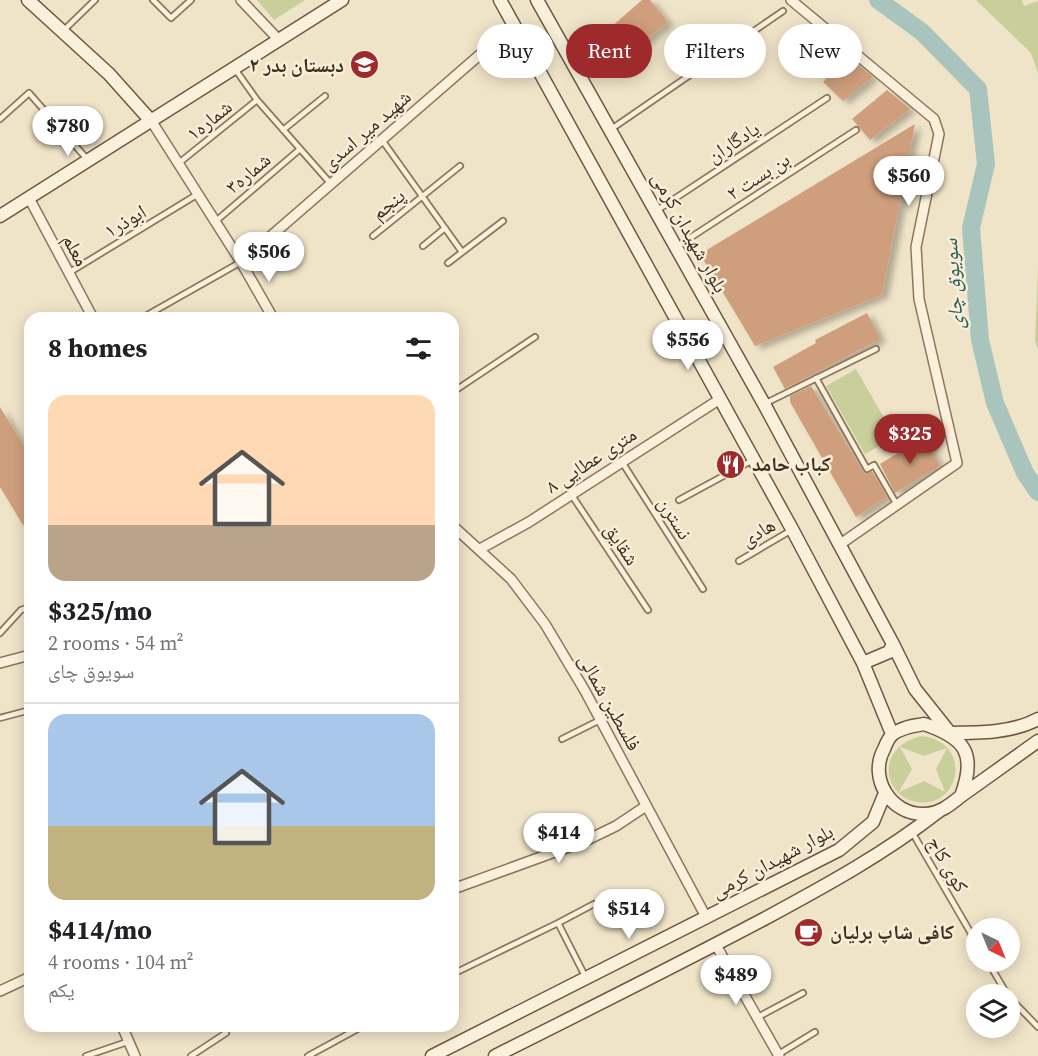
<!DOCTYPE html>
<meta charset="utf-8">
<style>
body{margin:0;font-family:"Source Serif 4","Noto Naskh Arabic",serif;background:#f2f2f2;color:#202124;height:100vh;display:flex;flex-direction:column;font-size:22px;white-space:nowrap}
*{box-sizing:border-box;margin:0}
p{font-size:20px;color:#757577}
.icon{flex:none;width:33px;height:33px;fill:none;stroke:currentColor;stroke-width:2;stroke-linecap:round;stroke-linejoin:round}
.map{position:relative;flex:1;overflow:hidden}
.drawer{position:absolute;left:24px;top:312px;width:435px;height:720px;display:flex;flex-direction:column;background:#fff;border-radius:18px;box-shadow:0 3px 15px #0003}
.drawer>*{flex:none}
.top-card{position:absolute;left:477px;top:24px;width:471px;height:54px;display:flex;gap:12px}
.needle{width:39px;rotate:137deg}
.buttons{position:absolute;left:966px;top:918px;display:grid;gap:12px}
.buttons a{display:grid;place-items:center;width:54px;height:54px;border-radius:50%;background:#fff;box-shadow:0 3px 15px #0003;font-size:30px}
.price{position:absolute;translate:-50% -51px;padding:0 14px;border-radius:21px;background:#fff;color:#222;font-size:20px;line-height:39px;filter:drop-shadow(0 2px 3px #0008)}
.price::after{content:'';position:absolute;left:50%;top:36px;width:18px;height:14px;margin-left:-9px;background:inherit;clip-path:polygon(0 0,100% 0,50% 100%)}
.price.on{background:#9e2a2b;color:#fff}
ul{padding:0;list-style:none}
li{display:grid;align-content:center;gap:12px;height:318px;padding:0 24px}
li+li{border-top:2px solid #e0e0e0}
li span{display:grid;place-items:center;height:186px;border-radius:18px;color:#555}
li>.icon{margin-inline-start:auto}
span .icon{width:108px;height:108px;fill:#fffc;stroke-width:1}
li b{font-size:26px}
h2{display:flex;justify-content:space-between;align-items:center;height:72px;padding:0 24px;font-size:26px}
.tag{padding:0 21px;border-radius:27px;background:#fff;box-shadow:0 3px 15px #0003;font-size:21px;line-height:54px}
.tag.on{background:#9e2a2b;color:#fff}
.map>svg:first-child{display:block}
</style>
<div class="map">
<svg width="1038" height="1056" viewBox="0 0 1038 1056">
<defs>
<filter id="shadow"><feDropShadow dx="6" dy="3.5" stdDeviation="3" flood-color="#0004"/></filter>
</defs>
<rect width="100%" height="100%" fill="#f0e4c8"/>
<path fill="#c9cf9b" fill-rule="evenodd" d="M257 0H305L274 20Z
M976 0H1022L1024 6 1038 1V73L1031 53Z
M1038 268V350L1035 341Z
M856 369 895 437 865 454 826 386Z
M921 736C976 742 959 814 913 801 904 799 896 792 892 784 881 761 899 741 921 736ZM900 747 924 756 947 748 936 769 945 792 924 781 899 792 912 769Z"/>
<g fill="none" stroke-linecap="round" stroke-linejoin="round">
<path stroke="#a9c4bc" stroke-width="18" d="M878 0 922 32 978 89 986 164 971 228 980 340 995 403 1025 473 1038 492"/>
</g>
<path fill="#cf9f7d" filter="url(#shadow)" d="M642 0H650L668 22 632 52 611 27Z
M817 34 848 60 850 58 873 77 843 101 823 82 826 79 796 55Z
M887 90 910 109 870 140 852 119Z
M915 124 882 295 755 346 700 254Z
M867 313 880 339 785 389 773 367 816 343 815 340Z
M811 386 863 471 866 474 872 471 887 497 856 517 790 402V396Z
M0 407 30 456V521L23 525 0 487Z
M923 438 940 466 895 493 880 464Z"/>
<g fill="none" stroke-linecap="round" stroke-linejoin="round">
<defs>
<path id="lane" d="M153 0 171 18 191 0
M63 31 95 0
M235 69 257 100 331 184
M0 119 29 93 87 159
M283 130 325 96
M610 130 783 11
M382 140 462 252
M179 163 257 100
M656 211 827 98
M216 221 300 149
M373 236 460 166
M423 246 445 228
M676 247 856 130
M448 263 503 221
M70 272 198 194
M142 318 241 262
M816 378 867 469 874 465 897 505
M453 392 535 337
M764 404 876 349
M622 462 703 589
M571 494 648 610
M679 500 751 461
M739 561 790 531
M0 633 21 610 30 607
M0 718 30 710
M562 739 600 720
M912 832 976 942
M558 923 594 904
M988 962 1007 994
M459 971 558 923 586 978
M1010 998 1038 1027
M758 1017 803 993
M779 1054 815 1032
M86 1056 127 1042
M191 1056 226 1033
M308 1056 363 1026"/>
<path id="street" d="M241 0 278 39
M791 0 934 119 939 134 916 247 919 299 957 463 839 545
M152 122 241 262 273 318
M29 198 93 318
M241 262 514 25
M453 526 511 579 545 624 585 691 706 917
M480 549 529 522 720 399
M0 663 30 655
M453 889 585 841 616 826 646 806
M716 945 779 1056
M0 991 30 977
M122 1026 135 1056"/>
<path id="secondary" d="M28 0 109 74 152 122
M500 0 792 529 863 663 892 734
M537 0 764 404 893 644 915 689 950 733C979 733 1012 733 1038 719
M0 216 342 0
M863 663 889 652 893 644
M924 724C965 738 977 753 961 796 950 805 939 814 924 814 891 815 868 778 884 749 886 744 889 737 893 734 902 727 914 726 924 724Z
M961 796 1038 741
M432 1056 839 850 873 822 885 793
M495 1056C585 1011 675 966 764 919 825 886 884 854 939 811"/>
</defs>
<use href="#lane" stroke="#8d765c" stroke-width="8"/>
<use href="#street" stroke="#8d765c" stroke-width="12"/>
<use href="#secondary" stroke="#6f573f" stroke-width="15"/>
<use href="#lane" stroke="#faf1dc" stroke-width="4.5"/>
<use href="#street" stroke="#faf1dc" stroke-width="9"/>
<use href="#secondary" stroke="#faf1dc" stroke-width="12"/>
</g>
<defs>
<symbol id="school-disc" viewBox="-11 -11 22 22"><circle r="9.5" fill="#9e2a2b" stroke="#f7eed8"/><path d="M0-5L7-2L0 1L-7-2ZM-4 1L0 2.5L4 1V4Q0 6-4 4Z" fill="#fff"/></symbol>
<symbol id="restaurant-disc" viewBox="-11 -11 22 22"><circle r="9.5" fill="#9e2a2b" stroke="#f7eed8"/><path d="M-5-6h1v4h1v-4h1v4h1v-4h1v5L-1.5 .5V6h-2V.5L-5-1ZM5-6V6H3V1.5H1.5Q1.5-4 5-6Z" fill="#fff"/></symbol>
<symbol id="cafe-disc" viewBox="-11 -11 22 22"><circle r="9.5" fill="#9e2a2b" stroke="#f7eed8"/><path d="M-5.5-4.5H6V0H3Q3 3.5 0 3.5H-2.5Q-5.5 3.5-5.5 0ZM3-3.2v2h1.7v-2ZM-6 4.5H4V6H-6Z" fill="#fff"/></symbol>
</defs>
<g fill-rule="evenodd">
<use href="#school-disc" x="348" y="48" width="33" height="33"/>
<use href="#restaurant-disc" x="714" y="448" width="33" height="33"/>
<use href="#cafe-disc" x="792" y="916" width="33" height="33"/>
</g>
<g text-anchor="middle" stroke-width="5" stroke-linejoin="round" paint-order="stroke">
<g font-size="20" font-weight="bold" fill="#3d2e20" stroke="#f7eed8" text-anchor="start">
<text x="344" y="72" text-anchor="end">دبستان بدر ۲</text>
<text x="752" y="471">کباب حامد</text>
<text x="830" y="939">کافی شاپ برلیان</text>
</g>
<g font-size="20" fill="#3d2e20" stroke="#f7eed8">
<text transform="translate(209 120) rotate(-39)" y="7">شماره۱</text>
<text transform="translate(366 130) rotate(-41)" y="7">شهید میر اسدی</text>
<text transform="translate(733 142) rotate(-33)" y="7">یادگاران</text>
<text transform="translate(248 173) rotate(-40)" y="7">شماره۳</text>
<text transform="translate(758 176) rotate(-33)" y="7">بن بست ۲</text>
<text transform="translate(388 204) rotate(-39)" y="7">پنجم</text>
<text transform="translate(125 221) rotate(-31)" y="7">ابوذر۱</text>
<text transform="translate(690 232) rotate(61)" y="7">بلوار شهیدان کرمی</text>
<text transform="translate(76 250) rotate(62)" y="7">معلم</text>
<text transform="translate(591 460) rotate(-33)" y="7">۸ متری عطایی</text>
<text transform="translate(675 518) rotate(58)" y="7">نسترن</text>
<text transform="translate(758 532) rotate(-31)" y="7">هادی</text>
<text transform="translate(622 544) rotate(56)" y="7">شقایق</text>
<text transform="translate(610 702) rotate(61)" y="7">فلسطین شمالی</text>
<text transform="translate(772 861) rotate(-28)" y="7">بلوار شهیدان کرمی</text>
<text transform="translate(948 864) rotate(60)" y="7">کوی کاج</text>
</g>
<g font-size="21" font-style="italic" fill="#2f5d5a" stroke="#f7eed8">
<text transform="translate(953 284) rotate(-94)" y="7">سویوق چای</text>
</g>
</g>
</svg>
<div class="buttons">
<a><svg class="needle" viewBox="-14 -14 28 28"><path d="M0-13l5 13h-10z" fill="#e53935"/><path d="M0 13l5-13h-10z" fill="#757577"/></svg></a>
<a><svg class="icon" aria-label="layers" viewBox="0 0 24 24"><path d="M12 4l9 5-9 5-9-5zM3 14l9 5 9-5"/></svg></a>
</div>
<b class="price" style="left:68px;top:157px">$780</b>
<b class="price" style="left:909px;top:207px">$560</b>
<b class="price" style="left:269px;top:283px">$506</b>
<b class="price" style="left:688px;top:371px">$556</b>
<b class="price on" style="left:910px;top:465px">$325</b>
<b class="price" style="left:559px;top:864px">$414</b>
<b class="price" style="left:629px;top:940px">$514</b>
<b class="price" style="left:736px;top:1006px">$489</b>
<div class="top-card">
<a class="tag">Buy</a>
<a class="tag on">Rent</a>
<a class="tag">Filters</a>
<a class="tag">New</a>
</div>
<section class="drawer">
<h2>8 homes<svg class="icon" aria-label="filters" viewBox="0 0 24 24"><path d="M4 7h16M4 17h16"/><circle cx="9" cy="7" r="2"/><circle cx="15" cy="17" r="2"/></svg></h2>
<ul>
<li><span style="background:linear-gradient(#ffd9b3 70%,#b9a48a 0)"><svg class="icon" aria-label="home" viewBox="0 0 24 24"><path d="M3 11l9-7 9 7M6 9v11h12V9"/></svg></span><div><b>$325/mo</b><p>2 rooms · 54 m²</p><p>سویوق چای</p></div></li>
<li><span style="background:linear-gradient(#a9c7e8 60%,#c2b280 0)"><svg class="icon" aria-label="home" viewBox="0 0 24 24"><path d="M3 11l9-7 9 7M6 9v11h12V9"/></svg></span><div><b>$414/mo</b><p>4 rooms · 104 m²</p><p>یکم</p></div></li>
</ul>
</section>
</div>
